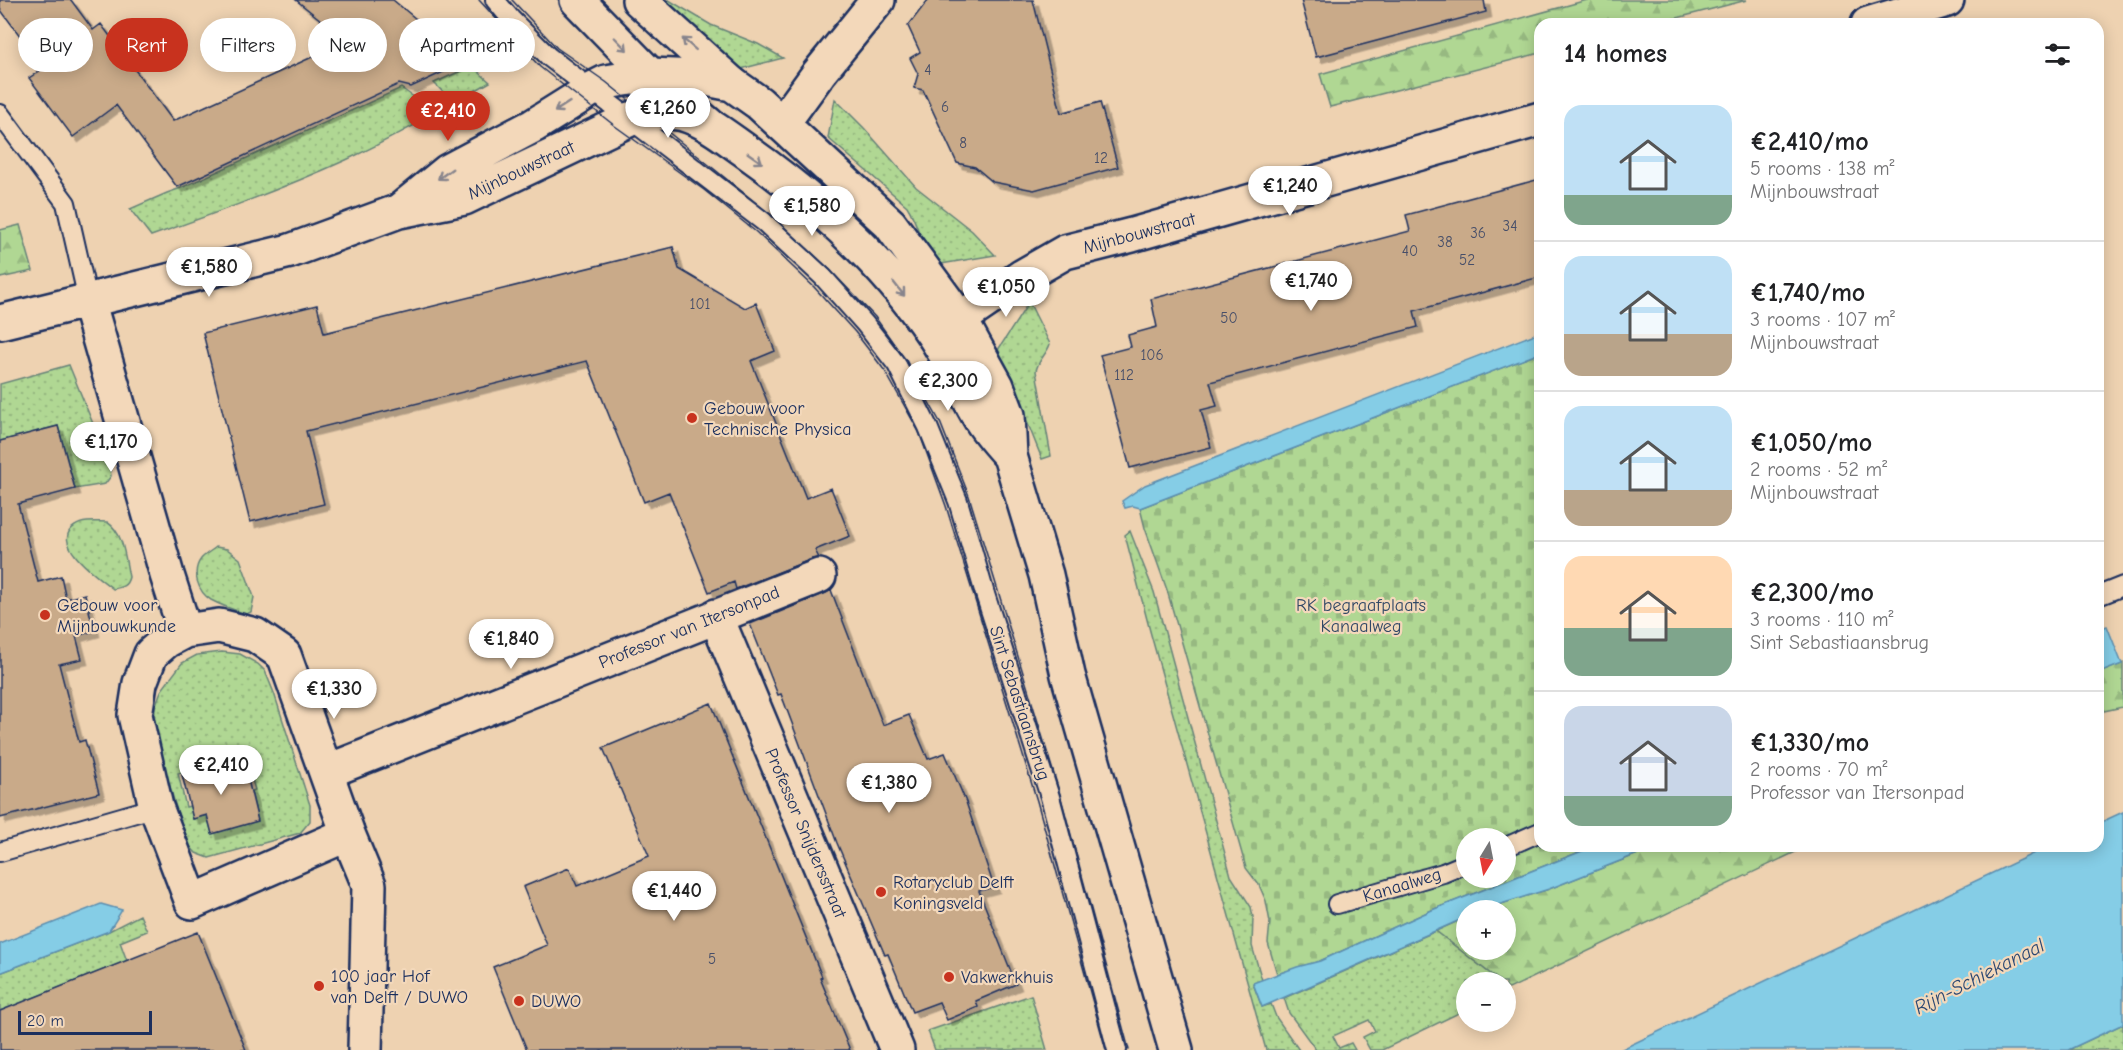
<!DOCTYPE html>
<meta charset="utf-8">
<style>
body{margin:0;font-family:"Comic Neue",sans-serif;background:#f2f2f2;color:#202124;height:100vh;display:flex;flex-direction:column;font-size:22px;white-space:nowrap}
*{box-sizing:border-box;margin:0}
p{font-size:20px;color:#757577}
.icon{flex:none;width:33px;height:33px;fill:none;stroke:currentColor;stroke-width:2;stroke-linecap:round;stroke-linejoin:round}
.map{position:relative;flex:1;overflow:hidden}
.drawer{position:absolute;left:1534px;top:18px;width:570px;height:834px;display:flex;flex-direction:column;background:#fff;border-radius:18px;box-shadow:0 3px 15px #0003}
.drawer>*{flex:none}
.hud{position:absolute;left:18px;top:18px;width:570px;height:54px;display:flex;gap:12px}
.needle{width:39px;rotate:190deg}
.fabs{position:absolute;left:1456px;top:828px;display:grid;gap:12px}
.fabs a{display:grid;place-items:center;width:60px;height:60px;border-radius:50%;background:#fff;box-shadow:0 3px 15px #0003;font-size:30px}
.scale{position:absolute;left:18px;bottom:15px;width:134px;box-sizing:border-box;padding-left:6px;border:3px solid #1b2f5e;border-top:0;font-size:16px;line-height:21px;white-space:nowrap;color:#1b2f5e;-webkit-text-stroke:4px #f3d8ba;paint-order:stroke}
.price{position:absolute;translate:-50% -51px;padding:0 14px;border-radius:21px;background:#fff;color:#222;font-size:20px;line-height:39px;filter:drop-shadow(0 2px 3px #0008)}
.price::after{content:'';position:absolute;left:50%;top:36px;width:18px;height:14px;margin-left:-9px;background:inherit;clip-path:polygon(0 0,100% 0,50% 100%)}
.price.current{background:#c8321e;color:#fff}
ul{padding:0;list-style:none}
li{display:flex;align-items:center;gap:18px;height:150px;padding:0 30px}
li+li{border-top:2px solid #e0e0e0}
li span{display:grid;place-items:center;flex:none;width:168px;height:120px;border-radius:18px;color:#555}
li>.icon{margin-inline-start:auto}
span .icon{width:72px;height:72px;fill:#fffc;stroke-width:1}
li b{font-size:26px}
h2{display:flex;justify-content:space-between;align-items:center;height:72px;padding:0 30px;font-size:26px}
.tag{padding:0 21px;border-radius:27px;background:#fff;box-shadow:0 3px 15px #0003;font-size:21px;line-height:54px}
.tag.current{background:#c8321e;color:#fff}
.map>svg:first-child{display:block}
</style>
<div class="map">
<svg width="2123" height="1050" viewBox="0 0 2123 1050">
<defs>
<pattern id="grass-dots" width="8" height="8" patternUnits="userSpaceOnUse" patternTransform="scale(1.5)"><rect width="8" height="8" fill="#b0d793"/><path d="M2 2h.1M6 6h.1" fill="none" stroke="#97b981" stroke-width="1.8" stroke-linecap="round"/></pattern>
<pattern id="forest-firs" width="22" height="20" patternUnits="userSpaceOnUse" patternTransform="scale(1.5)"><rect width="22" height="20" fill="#b0d793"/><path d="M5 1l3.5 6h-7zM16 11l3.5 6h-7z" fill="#97b981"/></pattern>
<pattern id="cemetery-stones" width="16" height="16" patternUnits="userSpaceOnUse" patternTransform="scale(1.5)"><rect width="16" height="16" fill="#b0d793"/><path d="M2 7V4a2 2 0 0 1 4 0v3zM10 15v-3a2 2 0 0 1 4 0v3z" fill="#97b981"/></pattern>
<filter id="shadow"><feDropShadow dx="5.5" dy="5.5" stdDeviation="0" flood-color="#0004"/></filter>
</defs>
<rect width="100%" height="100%" fill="#eed2b1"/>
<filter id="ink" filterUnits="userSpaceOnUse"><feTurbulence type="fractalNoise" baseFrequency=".0167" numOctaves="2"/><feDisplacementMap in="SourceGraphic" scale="12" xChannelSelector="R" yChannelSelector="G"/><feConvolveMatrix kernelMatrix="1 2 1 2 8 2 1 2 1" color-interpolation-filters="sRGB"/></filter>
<g filter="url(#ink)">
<path fill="url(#grass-dots)" stroke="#668378" stroke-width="1.5" fill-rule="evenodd" d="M653 0H669L711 25 758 44 783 58 741 69Z
M472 66 490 82C443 109 396 137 346 160 282 189 217 213 151 236L130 209 167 193 181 188 401 88 421 102 443 92 434 83Z
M835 99 864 128 916 187 972 231 995 255 941 264 937 267C921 250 920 226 907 206L828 138Z
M1029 302 1050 344C1047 354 1038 360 1036 371L1051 456 1042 459 1024 414 994 353 998 350Z
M69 365 109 463 111 476 105 484 75 489 58 426 0 441V384Z
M107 522C124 533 125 558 129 577 127 586 122 587 113 589 101 579 48 543 75 526 83 520 98 522 107 522Z
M1130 531 1154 592 1231 876 1251 907 1253 917 1252 946 1262 980 1253 984 1262 1007 1271 1004 1276 1017 1299 1050H1266L1150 631 1125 535Z
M216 547 227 549 240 559 254 597 251 612 246 614C234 610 222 606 211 600 198 592 191 572 201 559 204 555 211 551 216 547Z
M222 652 240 654 258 664 265 671 274 693 310 805V821L300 833 209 858 196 853 186 842 154 732 155 707 161 691 182 663 197 655ZM246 759 255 790 251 791 258 821 212 833 207 815 193 819 190 806 186 807 178 773 206 766 207 769Z
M140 915 147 931 120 942 127 961 0 1011V973L109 931Z
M1436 931 1501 982H1467V1009L1382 1050H1370L1363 1037 1375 1031 1369 1020 1333 1036 1339 1048 1351 1043 1355 1050H1316L1289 1013 1284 998Z
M1031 995 1047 1050H935L928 1031Z
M2123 1024V1050H2068Z"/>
<path fill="url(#forest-firs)" stroke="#668378" stroke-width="1.5" d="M1587 0H1747L1654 24H1540V53L1330 107 1320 74Z
M20 225 33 271 0 278V230Z
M2123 663V707L2099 712V673Z
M1658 846H1808L1509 989 1506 987V982H1501L1436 931 1467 917V950H1506V910H1482L1549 889Z"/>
<path fill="url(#cemetery-stones)" stroke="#668378" stroke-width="1.5" fill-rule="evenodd" d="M1540 353V846H1595L1432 910 1320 961 1277 974 1268 943 1270 922 1266 901 1259 885 1246 868 1167 590 1145 528 1140 508ZM1467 838H1506V878H1467Z"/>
<path fill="#85cde6" stroke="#5b8eb0" stroke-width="1.5" d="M1540 332V353L1140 508 1133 506 1125 508 1122 501 1145 485Z
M2107 626 2122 664 2099 673V629Z
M2123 812V1024L2068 1050H1620L2049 846H2098L2099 823Z
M1595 846H1658L1549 889 1482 910H1467V917L1262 1007 1253 983 1297 967 1320 961 1432 910Z
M101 904 122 910 109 931 0 973V944Z"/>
<path fill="#c9aa89" stroke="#1b2f5e" stroke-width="1.5" filter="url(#shadow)" d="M0 0H71L93 30 101 24 173 121 347 41 296 0H393L467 61 411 87 399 84 177 187 116 105 73 137 29 78 44 68 0 9Z
M928 0H1033L1061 113 1100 102 1118 167 1034 190 993 182 975 167 957 163 923 90 914 88 918 74 910 58 920 52 908 26Z
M1301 0H1484L1486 12 1316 57Z
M1540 179V277L1414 311 1418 327 1210 382 1217 406 1201 410 1211 447 1130 468 1100 355 1131 347 1128 335 1157 327 1151 299 1410 231 1406 215Z
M673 247 679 269 745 308 756 303 775 351 751 361 806 498 831 488 850 536 815 550 819 558 812 559 736 589 734 582 709 592 669 492 644 502 587 361 306 431 324 504 250 522 203 333 317 305 324 333Z
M58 426 75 489 18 504 38 582 61 576 66 599 85 594 94 631 76 636 82 659 59 664 79 742 85 740 99 793 0 818V441Z
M831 590 883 725 909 715 928 759 945 753 966 802 994 887 979 891 1016 984 976 1001 978 1007 947 1020 939 1002 912 1012 888 954 885 955 837 843 781 694 778 695 750 624 826 593Z
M711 703 822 977 820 978 850 1050H527L493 967 547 945 523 887 569 868 577 886 649 856 603 748Z
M243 759 258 821 212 834 207 815 193 819 182 775Z
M198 932 246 1050H0V1011Z"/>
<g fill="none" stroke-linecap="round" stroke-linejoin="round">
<defs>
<path id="lane" d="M495 0 511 19 549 57 764 222 823 277 865 324 897 365 928 427 958 501 985 594 1050 797 1117 1050
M0 114 66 203 88 300
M2098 596 2123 586
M1506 847 1540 832
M0 852 156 807
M1337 904 1443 873 1467 863"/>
<path id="street" d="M577 0 650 75 708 124
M639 0 732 84
M1868 24 1947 0
M782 124 819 73 878 0
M88 300 167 575 185 631
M960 319 1023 276 1065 252 1132 235 1540 119
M716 616 897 1050
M219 626 255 635 284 655 348 834 192 902 156 807 135 715 140 683 151 654 166 641 185 631Z
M326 772 819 576
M348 834 369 885 365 1050"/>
<path id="secondary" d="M399 211 448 171 533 126 592 89 606 82 650 75 697 77 732 84 759 103 890 224 960 319 997 386 1008 415 1010 456 1046 575 1068 675 1176 1050
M0 322 290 251 399 211 464 198 630 119C644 115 669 110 683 114 707 121 726 137 746 151 815 200 885 263 933 334 950 359 962 387 977 413 985 429 999 443 1010 456"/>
</defs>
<use href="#lane" stroke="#1b2f5e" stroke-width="22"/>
<use href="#street" stroke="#1b2f5e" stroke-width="38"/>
<use href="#secondary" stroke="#1b2f5e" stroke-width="38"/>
<use href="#lane" stroke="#f3d8ba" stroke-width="18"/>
<use href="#street" stroke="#f3d8ba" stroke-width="33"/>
<use href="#secondary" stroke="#f3d8ba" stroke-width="33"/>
<path stroke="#1b2f5e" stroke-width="1.5" d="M479 0 540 67 615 126 704 190 756 232 814 287 855 332 885 371 919 432 946 506 1037 801 1106 1050
M512 0 557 48 606 82 770 214 830 270 875 317 906 361 940 422 969 496 1060 794 1129 1050"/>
</g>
<defs><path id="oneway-shaft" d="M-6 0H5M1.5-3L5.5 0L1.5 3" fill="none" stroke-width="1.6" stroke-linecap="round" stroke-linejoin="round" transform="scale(1.5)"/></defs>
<g stroke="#87848c">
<use href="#oneway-shaft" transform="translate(621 44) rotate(46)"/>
<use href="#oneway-shaft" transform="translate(689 44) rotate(-139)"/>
<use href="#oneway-shaft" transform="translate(562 107) rotate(147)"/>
<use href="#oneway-shaft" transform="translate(755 158) rotate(35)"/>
<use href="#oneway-shaft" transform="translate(445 174) rotate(144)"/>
<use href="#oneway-shaft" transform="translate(899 289) rotate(52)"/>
</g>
</g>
<g fill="#c8321e" stroke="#f3d8ba" stroke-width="2">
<circle cx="692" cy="418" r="6"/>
<circle cx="45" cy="615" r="6"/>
<circle cx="881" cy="892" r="6"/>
<circle cx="949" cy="977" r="6"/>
<circle cx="319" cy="986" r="6"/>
<circle cx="519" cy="1001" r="6"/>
</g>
<g text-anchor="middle" stroke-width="4.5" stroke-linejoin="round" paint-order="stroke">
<g font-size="15" fill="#464e69">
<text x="928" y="75">4</text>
<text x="945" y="112">6</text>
<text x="963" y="148">8</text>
<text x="1101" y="163">12</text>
<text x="1510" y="231">34</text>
<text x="1478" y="238">36</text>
<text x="1445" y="247">38</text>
<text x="1410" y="256">40</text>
<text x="1467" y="265">52</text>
<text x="700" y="309">101</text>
<text x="1229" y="323">50</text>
<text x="1152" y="360">106</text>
<text x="1124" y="380">112</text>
<text x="712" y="964">5</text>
</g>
<g font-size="18" fill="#1b2f5e" stroke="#f3d8ba">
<text transform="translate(521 170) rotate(-25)" y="6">Mijnbouwstraat</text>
<text transform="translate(1139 233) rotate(-15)" y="6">Mijnbouwstraat</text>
<text transform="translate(689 627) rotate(-22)" y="6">Professor van Itersonpad</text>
<text transform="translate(1020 703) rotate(72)" y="6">Sint Sebastiaansbrug</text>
<text transform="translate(806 833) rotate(67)" y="6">Professor Snijdersstraat</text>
<text transform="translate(1402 885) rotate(-17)" y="6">Kanaalweg</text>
</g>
<g font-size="18" fill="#1b2f5e" stroke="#f3d8ba" text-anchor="start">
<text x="704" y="414">Gebouw voor<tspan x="704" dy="21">Technische Physica</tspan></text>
<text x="57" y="611">Gebouw voor<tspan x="57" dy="21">Mijnbouwkunde</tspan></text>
<text x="893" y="888">Rotaryclub Delft<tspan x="893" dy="21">Koningsveld</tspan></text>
<text x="331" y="982">100 jaar Hof<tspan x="331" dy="21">van Delft / DUWO</tspan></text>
<text x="961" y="983">Vakwerkhuis</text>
<text x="531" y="1007">DUWO</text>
</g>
<g font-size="18" fill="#314866" stroke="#f3d8ba">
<text x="1361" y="611">RK begraafplaats<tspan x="1361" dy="21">Kanaalweg</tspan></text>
</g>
<g font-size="20" font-style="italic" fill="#2b4772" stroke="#f3d8ba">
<text transform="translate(1979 976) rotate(-27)" y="7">Rijn-Schiekanaal</text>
</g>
</g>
</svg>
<div class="fabs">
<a><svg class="needle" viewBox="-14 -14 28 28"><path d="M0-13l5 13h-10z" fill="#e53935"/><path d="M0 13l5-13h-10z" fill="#757577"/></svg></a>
<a>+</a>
<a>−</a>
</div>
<div class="scale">20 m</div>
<b class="price" style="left:668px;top:139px">€1,260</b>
<b class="price current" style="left:448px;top:142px">€2,410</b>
<b class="price" style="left:1290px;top:217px">€1,240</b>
<b class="price" style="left:812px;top:237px">€1,580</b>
<b class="price" style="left:209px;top:298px">€1,580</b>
<b class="price" style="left:1311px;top:312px">€1,740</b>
<b class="price" style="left:1006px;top:318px">€1,050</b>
<b class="price" style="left:948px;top:412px">€2,300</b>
<b class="price" style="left:111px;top:473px">€1,170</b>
<b class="price" style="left:511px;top:670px">€1,840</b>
<b class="price" style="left:334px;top:720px">€1,330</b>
<b class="price" style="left:221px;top:796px">€2,410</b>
<b class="price" style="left:889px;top:814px">€1,380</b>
<b class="price" style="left:674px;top:922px">€1,440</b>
<div class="hud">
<a class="tag">Buy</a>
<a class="tag current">Rent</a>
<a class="tag">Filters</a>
<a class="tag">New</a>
<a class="tag">Apartment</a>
</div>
<section class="drawer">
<h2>14 homes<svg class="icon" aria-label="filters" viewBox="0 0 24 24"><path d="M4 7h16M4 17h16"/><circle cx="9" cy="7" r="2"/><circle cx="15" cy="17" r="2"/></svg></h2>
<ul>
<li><span style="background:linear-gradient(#bfe0f5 75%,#7fa58c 0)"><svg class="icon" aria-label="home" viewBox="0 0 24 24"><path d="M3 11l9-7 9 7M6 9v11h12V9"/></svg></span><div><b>€2,410/mo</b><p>5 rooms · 138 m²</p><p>Mijnbouwstraat</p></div></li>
<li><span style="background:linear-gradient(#bfe0f5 65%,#b9a48a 0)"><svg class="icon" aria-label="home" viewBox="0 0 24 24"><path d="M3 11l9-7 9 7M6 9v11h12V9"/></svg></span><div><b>€1,740/mo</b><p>3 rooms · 107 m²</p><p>Mijnbouwstraat</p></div></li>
<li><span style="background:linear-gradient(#bfe0f5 70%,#b9a48a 0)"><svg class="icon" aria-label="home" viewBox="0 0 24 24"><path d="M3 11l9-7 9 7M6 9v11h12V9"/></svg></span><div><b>€1,050/mo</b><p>2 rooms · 52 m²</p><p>Mijnbouwstraat</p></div></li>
<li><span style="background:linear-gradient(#ffd9b3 60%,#7fa58c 0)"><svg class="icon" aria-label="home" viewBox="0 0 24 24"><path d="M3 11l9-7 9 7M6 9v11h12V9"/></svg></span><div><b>€2,300/mo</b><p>3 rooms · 110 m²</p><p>Sint Sebastiaansbrug</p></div></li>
<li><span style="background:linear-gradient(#c9d6e8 75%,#7fa58c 0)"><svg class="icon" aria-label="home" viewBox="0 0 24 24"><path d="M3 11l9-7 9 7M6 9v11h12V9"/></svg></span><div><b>€1,330/mo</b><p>2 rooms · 70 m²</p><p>Professor van Itersonpad</p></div></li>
</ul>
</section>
</div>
